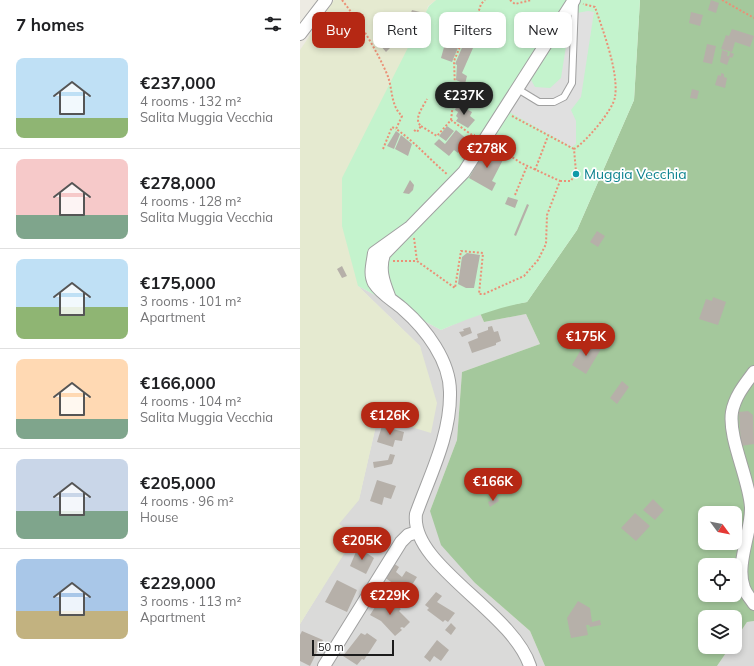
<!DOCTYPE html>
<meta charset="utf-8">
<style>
body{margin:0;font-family:Mulish,sans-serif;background:#f6f6f6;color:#202124;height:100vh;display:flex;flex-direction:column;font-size:15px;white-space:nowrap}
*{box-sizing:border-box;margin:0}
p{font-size:13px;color:#757577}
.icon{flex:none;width:22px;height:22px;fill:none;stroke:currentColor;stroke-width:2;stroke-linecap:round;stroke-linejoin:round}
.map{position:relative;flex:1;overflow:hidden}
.sheet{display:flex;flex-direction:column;background:#fff;width:300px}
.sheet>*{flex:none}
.banner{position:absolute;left:12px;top:12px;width:380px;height:36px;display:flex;gap:8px}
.needle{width:26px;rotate:122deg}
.controls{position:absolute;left:398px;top:506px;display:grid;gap:8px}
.controls a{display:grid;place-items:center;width:44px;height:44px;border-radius:8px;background:#fff;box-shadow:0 2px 6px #0003;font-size:20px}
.scale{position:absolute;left:12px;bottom:10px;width:82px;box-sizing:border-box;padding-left:4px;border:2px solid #1c1c1c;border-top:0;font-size:11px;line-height:14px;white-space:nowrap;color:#1c1c1c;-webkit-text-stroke:3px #fff;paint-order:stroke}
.price{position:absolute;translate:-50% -34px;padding:0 9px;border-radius:14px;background:#b52814;color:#fff;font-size:13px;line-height:26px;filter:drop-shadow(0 1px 2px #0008)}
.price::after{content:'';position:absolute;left:50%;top:24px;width:12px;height:9px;margin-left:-6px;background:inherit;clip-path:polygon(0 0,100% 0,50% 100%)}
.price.current{background:#222;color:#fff}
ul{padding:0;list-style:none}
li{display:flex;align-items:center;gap:12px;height:100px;padding:0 16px}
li+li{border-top:1px solid #e0e0e0}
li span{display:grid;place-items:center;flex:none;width:112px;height:80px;border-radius:8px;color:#555}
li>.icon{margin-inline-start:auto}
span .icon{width:48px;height:48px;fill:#fffc;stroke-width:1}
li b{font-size:17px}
h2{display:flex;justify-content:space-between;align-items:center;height:48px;padding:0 16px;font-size:17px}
.pill{padding:0 14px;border-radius:8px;background:#fff;box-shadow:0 2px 6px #0003;font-size:14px;line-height:36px}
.pill.current{background:#b52814;color:#fff}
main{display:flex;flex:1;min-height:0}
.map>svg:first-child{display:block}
</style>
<main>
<section class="sheet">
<h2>7 homes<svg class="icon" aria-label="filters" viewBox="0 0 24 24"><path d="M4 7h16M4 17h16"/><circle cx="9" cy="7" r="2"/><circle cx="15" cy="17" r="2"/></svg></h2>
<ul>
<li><span style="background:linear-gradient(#bfe0f5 75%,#8fb573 0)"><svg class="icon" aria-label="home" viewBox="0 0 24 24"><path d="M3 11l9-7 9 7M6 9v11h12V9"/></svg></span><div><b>€237,000</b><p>4 rooms · 132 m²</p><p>Salita Muggia Vecchia</p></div></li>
<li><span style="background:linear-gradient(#f6c9c9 70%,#7fa58c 0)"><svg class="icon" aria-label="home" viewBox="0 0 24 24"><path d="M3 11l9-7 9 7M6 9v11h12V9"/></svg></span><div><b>€278,000</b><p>4 rooms · 128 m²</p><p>Salita Muggia Vecchia</p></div></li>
<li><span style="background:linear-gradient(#bfe0f5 60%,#8fb573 0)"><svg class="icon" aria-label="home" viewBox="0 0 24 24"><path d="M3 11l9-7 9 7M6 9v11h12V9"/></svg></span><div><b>€175,000</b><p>3 rooms · 101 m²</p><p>Apartment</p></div></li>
<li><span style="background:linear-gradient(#ffd9b3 75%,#7fa58c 0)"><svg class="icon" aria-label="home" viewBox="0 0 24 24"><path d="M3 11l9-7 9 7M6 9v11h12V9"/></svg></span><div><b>€166,000</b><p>4 rooms · 104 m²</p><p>Salita Muggia Vecchia</p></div></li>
<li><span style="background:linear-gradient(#c9d6e8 65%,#7fa58c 0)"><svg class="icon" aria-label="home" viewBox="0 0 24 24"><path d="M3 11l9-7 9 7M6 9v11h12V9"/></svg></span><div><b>€205,000</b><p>4 rooms · 96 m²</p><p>House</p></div></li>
<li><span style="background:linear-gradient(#a9c7e8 65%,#c2b280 0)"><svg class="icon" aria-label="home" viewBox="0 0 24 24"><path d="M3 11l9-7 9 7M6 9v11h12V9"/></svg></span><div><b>€229,000</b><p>3 rooms · 113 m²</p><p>Apartment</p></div></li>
</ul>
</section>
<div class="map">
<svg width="454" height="666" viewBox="0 0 454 666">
<rect width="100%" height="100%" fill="#edebe3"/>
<path fill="#dadad9" d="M58 286 141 330 180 313 184 322 226 314 240 344 162 372 157 440 130 511 175 583 230 631 245 666H0V624L55 535 38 524 59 499 78 416 131 432 120 346Z
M454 621V666H417L430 647H435V640L447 622Z"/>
<path fill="#e5ead0" d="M34 0H136L128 6 58 286 120 346 137 403 131 433 78 417 59 500 39 524 56 535 0 624V50Z"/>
<path fill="#a4c89c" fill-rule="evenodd" d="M340 0H454V621L447 622 435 640V617H405V647H430L417 666H245L230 631 175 583 141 545 130 511 157 440 162 372 240 344 226 314 184 322 180 313 203 306 227 302 277 230 334 100ZM405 513H435V543H405ZM405 565H435V595H405Z"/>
<path fill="#c4f3cd" d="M136 0H340L334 100 277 230 227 302C196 308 170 318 141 330L58 286 42 226V178L129 6Z"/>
<path fill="#e0e0e0" d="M288 11 294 12 281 97 271 110 276 121V144L272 147 209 112 230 78 235 87 250 88 261 78 271 14Z"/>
<path fill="#b6b0a9" d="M411 0 419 3 416 13 408 10Z
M112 10 120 12 118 20 109 18Z
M391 12 403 15 400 26 389 23Z
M432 29 454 36 450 47 435 42 432 52 421 49 426 35 429 36Z
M82 31 94 44 86 52 74 38Z
M146 40 160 43 152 62 141 58Z
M164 43 173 48 162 73 167 76 165 84 156 80 157 65 155 64Z
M407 44 416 46 412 64 403 62Z
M422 50 428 52 427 56H429L430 52 434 54 432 58 430 57 427 65 420 62Z
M421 73 424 74V77L427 78 425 88 415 85 418 75 421 76Z
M392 89 399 91 397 99 390 98Z
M159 100 164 103 160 109 163 110 164 108 172 112 170 116 175 120 168 128 156 121 158 118 156 116 158 112 155 110Z
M147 126 154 131 146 141 139 136Z
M156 130 168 140 158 153 154 150 149 156 134 144 139 139 145 144Z
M96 131 100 134 94 149 87 146Z
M101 135 112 144 108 156 95 149Z
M188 148 205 156 192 181 196 183 192 191 169 178 184 151 186 153Z
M110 180 114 185 113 190 109 194 103 193Z
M208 197 218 200 215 208 205 204Z
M227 204 229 205 216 236 214 235Z
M297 231 305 236 298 247 290 242Z
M167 253 180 255 174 288H166L158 284 162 257Z
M42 266 47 276 42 278 37 269Z
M413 297 426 302 418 325 399 319 406 299 412 301Z
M192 326 194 332 198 331 201 341 196 343V345L172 353 168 342 178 338 177 334 188 330V327Z
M170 327 172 333 162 337 159 332 164 331 163 329Z
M286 341 301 349 286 374 272 365Z
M322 381 329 387 317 404 310 398Z
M448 411 453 415 454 444 441 446 439 412Z
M82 426 104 432 102 441 95 440 93 447 77 442Z
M90 454 95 455 92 464 74 468 73 462 88 460Z
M77 480 96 486 91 499 84 497 82 505 70 501Z
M197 497 199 501 190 507 188 502Z
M353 499 364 510 355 520 343 510Z
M335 513 350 526 336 541 321 528Z
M58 547 74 558 66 574 50 566Z
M93 563 99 567 96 572 102 577 106 571 117 577 107 593 84 577Z
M37 580 57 590 47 612 25 602Z
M136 592 142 596 137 602 155 613 148 622 145 620 143 622 127 610 129 608 125 605Z
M82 596 101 609 99 611 110 622 104 628 102 627 100 628 102 630 95 636 81 621 70 615Z
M278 601 290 608 292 622 300 620 301 625 290 627 289 625H286L288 635 271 638 267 618Z
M151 623 156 628 151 635 145 630Z
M2 631 23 640 10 666 0 661V635Z
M61 633 65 635 67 633 77 640 64 660 62 659 57 665 43 656Z
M137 640 149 650 141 661 134 656 130 662 124 657Z"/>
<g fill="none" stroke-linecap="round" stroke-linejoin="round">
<defs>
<path id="service" d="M216 88 239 102H254L264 97 272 83 275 2"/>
<path id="minor" d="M0 34 26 0
M109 228 74 253C73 262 69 274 74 283 81 294 94 301 103 309 126 329 150 361 150 392 151 435 130 475 116 514 110 565 212 611 230 666
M89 296C83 281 79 269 84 254L164 172 274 0
M454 372C445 384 435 396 432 412 428 438 449 478 451 507 452 531 435 565 444 588 446 594 451 599 454 604
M24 666 101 542 108 535 117 532"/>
</defs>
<use href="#service" stroke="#a0a0a0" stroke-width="8"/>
<use href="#minor" stroke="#a0a0a0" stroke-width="14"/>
<path stroke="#eb9076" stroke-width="2" stroke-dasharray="2 2" stroke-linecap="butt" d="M42 0C60 23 75 47 87 74 93 88 90 105 102 116L96 129C114 141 129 159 147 174
M210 0 215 4 231 0
M422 0 454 18
M212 116 274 149
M151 120 155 87 154 61 164 37 175 23 181 4 185 0
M121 126 137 136 151 120 172 135H175
M114 130 117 132 121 126C113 119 123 107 127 99
M83 149 92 127 96 129
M274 149C286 142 313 110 315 97 319 72 303 31 295 7L283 4
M235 170 248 136
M260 181H271L276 172 274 149
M215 195 227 166
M114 238 117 261
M93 261H117L155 288 161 251 183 253 179 294H184L224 276 238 260 246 244 247 215 260 181 221 163 194 145"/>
<use href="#service" stroke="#fff" stroke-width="6"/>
<use href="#minor" stroke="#fff" stroke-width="12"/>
</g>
<circle fill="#0f9aa8" stroke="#fff" stroke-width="1.5" cx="276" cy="174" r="4"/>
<g text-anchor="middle" stroke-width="3.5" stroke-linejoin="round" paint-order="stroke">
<g font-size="14" fill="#0d838f" stroke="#fff" text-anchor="start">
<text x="284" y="179">Muggia Vecchia</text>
</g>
</g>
</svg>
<div class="controls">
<a><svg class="needle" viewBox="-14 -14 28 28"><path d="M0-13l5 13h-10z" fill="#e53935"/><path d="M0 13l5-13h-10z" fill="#757577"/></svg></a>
<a><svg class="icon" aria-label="locate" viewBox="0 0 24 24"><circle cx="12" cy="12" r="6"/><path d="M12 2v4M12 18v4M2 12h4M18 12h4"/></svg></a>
<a><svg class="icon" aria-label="layers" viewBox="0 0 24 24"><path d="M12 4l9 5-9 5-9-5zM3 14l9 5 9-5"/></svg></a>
</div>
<div class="scale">50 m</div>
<b class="price current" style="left:164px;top:116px">€237K</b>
<b class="price" style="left:187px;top:169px">€278K</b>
<b class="price" style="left:286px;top:357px">€175K</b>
<b class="price" style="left:90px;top:436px">€126K</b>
<b class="price" style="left:193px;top:502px">€166K</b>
<b class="price" style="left:62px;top:561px">€205K</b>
<b class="price" style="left:90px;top:616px">€229K</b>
<div class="banner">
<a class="pill current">Buy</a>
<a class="pill">Rent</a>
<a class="pill">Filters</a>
<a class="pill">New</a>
</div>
</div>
</main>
